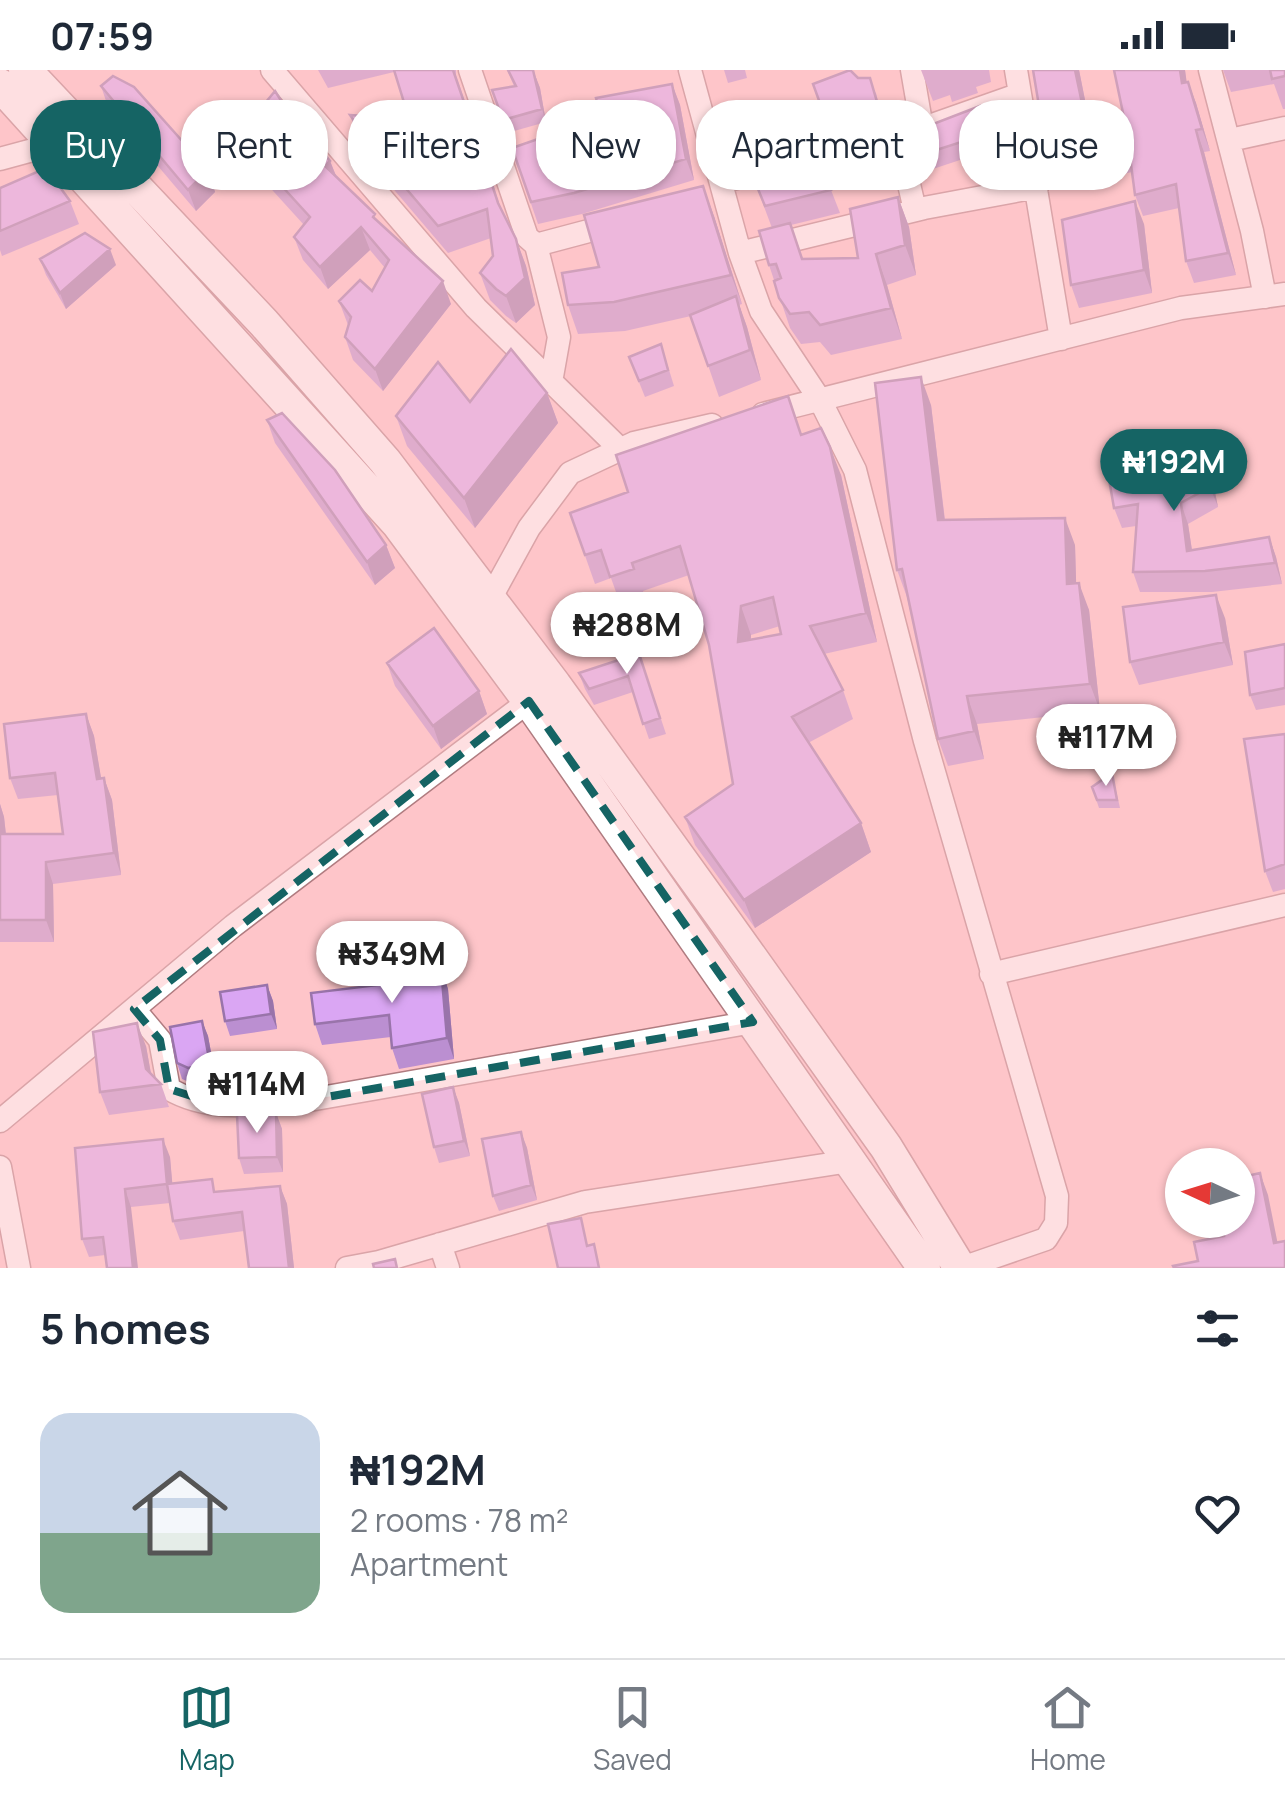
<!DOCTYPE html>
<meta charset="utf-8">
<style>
body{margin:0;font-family:Manrope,sans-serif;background:#f2f2f3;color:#1f2937;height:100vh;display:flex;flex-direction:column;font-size:38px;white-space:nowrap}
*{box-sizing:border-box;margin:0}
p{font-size:32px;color:#747a83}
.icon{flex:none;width:55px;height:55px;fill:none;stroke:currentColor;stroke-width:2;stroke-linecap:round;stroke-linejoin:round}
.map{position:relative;height:1198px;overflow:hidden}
.drawer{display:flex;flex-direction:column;background:#fff;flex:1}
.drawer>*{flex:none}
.hud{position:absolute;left:30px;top:30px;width:1225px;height:90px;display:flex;gap:20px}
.needle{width:65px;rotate:274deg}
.fabs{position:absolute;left:1165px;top:1078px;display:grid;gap:20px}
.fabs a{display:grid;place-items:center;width:90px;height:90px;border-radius:50%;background:#fff;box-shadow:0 2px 8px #0004;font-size:50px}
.price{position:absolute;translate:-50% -85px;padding:0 22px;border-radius:35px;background:#fff;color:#222;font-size:32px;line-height:65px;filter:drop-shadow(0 2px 5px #0008)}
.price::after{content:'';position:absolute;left:50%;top:60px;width:30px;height:22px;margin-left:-15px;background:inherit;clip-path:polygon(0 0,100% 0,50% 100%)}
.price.current{background:#156464;color:#fff}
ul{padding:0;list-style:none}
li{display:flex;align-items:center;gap:30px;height:250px;padding:0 40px}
li span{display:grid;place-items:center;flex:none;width:280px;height:200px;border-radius:30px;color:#555}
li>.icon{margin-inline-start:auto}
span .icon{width:120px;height:120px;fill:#fffc;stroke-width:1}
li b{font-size:42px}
h2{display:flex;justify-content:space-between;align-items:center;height:120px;padding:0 40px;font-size:42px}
.chip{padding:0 35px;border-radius:40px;background:#fff;box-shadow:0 2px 8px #0004;font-size:35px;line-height:90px}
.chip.current{background:#156464;color:#fff}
.status{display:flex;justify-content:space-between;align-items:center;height:70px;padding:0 50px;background:#fff;direction:ltr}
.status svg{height:28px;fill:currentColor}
.menu{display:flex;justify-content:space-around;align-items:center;height:140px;border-top:2px solid #e0e1e3;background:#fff;font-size:28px;color:#747a83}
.menu a{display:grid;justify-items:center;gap:5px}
.menu .current{color:#156464}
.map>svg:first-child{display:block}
</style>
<div class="status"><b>07:59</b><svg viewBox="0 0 49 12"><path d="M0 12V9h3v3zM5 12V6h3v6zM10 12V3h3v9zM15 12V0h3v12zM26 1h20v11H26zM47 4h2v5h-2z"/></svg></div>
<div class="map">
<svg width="1285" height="1198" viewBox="0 0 1285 1198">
<rect width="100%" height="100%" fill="#fec5c9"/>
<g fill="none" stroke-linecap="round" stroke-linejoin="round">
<defs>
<path id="street" d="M272 0 476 238 620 379
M470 0 527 167 536 175
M690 0 740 183 761 241 820 330 855 400 925 671 1057 1126 1056 1153 1046 1169 962 1198
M912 0 922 58
M1016 0 1061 269
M1210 0 1252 161 1265 227
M898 67 915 140
M1230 70 1285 58
M0 89 55 74
M721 112 898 67 1020 24
M740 183 924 138 1037 117
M551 312 559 267 536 175 615 154
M763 344 1181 238 1285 224
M490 529 529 458 570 403 634 373 712 355
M991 904 1285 835
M134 939 160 970 169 1019C209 1042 254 1035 298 1032L753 952
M0 1051 233 856 529 631
M0 1097 19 1198
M440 1174 448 1198
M347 1198 379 1192 585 1132 850 1091"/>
<path id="secondary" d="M25 0 264 253 385 391 555 615 725 851 886 1077 960 1198
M0 15 398 454 529 631 924 1198"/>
</defs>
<use href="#street" stroke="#b07c80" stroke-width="25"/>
<use href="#secondary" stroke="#b07c80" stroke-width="35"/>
<use href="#street" stroke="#fff" stroke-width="22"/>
<use href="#secondary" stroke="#fff" stroke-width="32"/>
</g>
<path fill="#bb8fd1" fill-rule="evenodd" d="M318 0H456V5L475 62 422 71 435 90 492 111 501 139 516 169 526 196 535 235 516 253 506 246 490 230 480 203 493 186 491 168 448 183 390 115 360 72 350 45 413 57 394 2 328 18Z
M507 0H533L540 18 546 52 507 63 492 20 514 16Z
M724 0H745L747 8 728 13Z
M921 0H989L991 12 976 17 978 23 952 32 950 25 933 31Z
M1033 0H1079L1091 60 1049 70 1041 48Z
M1185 0 1186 12 1196 33 1210 81 1204 82 1236 205 1194 213 1186 191 1179 138 1143 146 1135 125 1132 102 1083 113 1075 91 1127 62Z
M1223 0H1285V39H1283L1274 14 1231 22Z
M858 8 876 23 882 48 830 62 813 14Z
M672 14 680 35 694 110 582 144 538 154 512 78 569 83 607 70Z
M101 16 208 100 215 122 196 141 108 37Z
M980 36 997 96 971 103 966 88 930 100 924 84Z
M772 47 778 63 781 81 748 90 737 57Z
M294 51 330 91 336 106 451 234 383 321 353 290 345 267 348 255 339 231 372 221 385 198 370 180 328 219 303 190 294 167 304 155 245 90 237 67Z
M753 107 831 120 840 143 791 155 803 189 858 188 898 127 909 157 916 205 887 215 902 269 831 285 820 272 801 274 790 258 769 195 772 158Z
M0 118 70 131 79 154 2 186 0 180Z
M714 146 742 234 739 235 747 257 761 310 719 327 691 246 625 261 578 264 568 235 599 197Z
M1144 154 1152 223 1079 238 1071 215Z
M40 189 116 195 66 239 46 205Z
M629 287 666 290 674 316 645 327Z
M547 323 558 353 475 458 407 376 396 346 470 332Z
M931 335 945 450 1075 475 1076 513 1089 540 1100 641 977 654 984 689 948 696 938 669 907 527 897 500Z
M267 350 386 475 395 498 375 515 275 373Z
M802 365 841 405 877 572 824 584 843 620 853 649 808 673 861 753 871 782 755 858 695 775 685 747 733 714 709 575 689 505 643 521 645 527 621 536 611 508 595 514 570 443ZM780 556 781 564 751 569V565Z
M1201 373 1209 393 1218 437 1188 454 1192 480 1269 467 1276 487 1282 514 1212 522H1140L1133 502 1136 456 1122 458 1114 438 1173 382Z
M1225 548 1233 595 1139 615 1130 592Z
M632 562 666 664 649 669 633 622 594 635 585 619 579 603 622 589Z
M1285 574V635L1256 640 1250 625Z
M387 593 479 621 487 644 441 679 395 616Z
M86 644 94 666 101 709 104 708 112 730 121 805 53 814 54 872H0V734L4 747 6 764H63L58 725 18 729 10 708Z
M1285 664V819L1273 822 1265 801Z
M1112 703 1120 738H1099L1092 717Z
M441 898 448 919 454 989 399 999 392 978 391 967 322 975 315 954 386 914Z
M267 915 273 931 277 959 230 966 225 951Z
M202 951 208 966 216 1009 194 1014 182 1009 177 993Z
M146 976 151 1004 161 1014 169 1037 109 1045 100 1022Z
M453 1017 459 1033 470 1086 439 1093 434 1077Z
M276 1043 282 1059 283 1102 244 1104 239 1088Z
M521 1062 527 1078 537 1130 499 1141 493 1126Z
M75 1078 170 1087 172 1113 216 1121 280 1116 287 1134 294 1198H249L244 1161 180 1170 173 1151 170 1133 131 1137 105 1185 89 1187 82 1169Z"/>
<path fill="#9974aa" d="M1075 0H1079L1091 60 1083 38Z
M1180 0H1185L1190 35 1182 13Z
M535 5 540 18 546 52 542 39Z
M1188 12 1196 33 1210 81 1202 59Z
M672 14 680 35 694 110 686 89Z
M980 36 986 52 997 96 992 80Z
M772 47 778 63 781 81 775 66Z
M1196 60 1204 82 1236 205 1228 183Z
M561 61 569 82 572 105 564 84Z
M330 91 339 113 325 96Z
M208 100 215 122 196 141 188 120Z
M703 116 714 146 742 234 731 205Z
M898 127 909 157 916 205 905 175Z
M1135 131 1144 154 1152 223 1144 200Z
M361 157 370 180 328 219 320 197Z
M516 169 526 196 535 235 516 253 506 226Z
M110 179 116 195 66 239 60 223Z
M876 184 887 215 902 269 891 238Z
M443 211 451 234 383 321 375 299Z
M736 226 747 257 761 310 750 280Z
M921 307 931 335 948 478 938 450Z
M547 323 558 353 475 458 464 428Z
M1201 373 1209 393 1218 437 1210 417Z
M830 377 841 405 877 572 866 543Z
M1181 433 1188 454 1195 501 1187 481Z
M1065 448 1075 475 1077 542 1067 514Z
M1269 467 1276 487 1282 514 1275 493Z
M386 475 395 498 375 515 367 492Z
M1079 513 1089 540 1100 641 1090 614Z
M1216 525 1225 548 1233 595 1224 572Z
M741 536 751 565 748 600 738 572Z
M479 621 487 644 441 679 433 656Z
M967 626 977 654 984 689 974 661Z
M86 644 94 666 105 731 97 709Z
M104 708 112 730 121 805 114 783Z
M0 734 4 747 8 785 0 764Z
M861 753 871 782 755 858 744 830Z
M46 792 53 814 54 872 46 850Z
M441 898 448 919 454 989 447 968Z
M267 915 273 931 277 959 271 944Z
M202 951 208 966 216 1009 210 994Z
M137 953 146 976 153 1015 146 999Z
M453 1017 459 1033 470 1086 464 1071Z
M276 1043 282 1059 283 1102 277 1087Z
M521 1062 527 1078 537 1130 531 1115Z
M163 1069 170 1087 174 1132 167 1114Z
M1260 1103 1268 1125 1282 1195 1274 1173Z
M280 1116 287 1134 294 1198H289Z
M125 1119 131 1137 138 1198H133Z"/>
<path fill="#daa6f3" stroke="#9974aa" stroke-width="2.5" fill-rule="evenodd" d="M394 0H453L464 32 407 42Z
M508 0H533L542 39 503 50 492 20 516 16Z
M850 0 858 8H870L877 32 825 47 813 14Z
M1033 0H1075L1083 38 1041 48Z
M1114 0H1180L1182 13 1188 12 1202 59 1196 60 1228 183 1186 191 1176 114 1135 125 1129 79 1075 91 1072 72 1127 62Z
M1270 0H1285V6L1272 9Z
M113 6 134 17 208 100 188 120 101 16Z
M672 14 686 89 574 123 531 132 512 78 561 61 564 84 607 70 596 28Z
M275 21 294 51 296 49 330 91 325 96 375 144 373 147 443 211 375 299 345 267 351 247 339 231 360 210 372 221 389 190 361 157 320 197 294 167 310 147 237 67Z
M980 36 992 80 966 87 961 72 924 84 920 59Z
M350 45 407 49 435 90 482 84 498 133 516 169 525 208 506 226 496 219 480 203 493 186 487 139 438 156 380 88Z
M772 47 775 66 742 74 737 57Z
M815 81 831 120 765 136 753 107Z
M46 98 70 131 0 161V118Z
M703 116 731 205 614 232 568 235 562 203 599 197 584 145Z
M898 127 905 175 876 184 891 238 820 255 809 242 790 244 779 228 774 211 781 208 776 194 769 195 759 161 790 153 802 189 858 188 850 139Z
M1135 131 1144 200 1071 215 1062 150Z
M85 163 110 179 60 223 40 189Z
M736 226 750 280 708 296 690 245Z
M661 274 668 300 639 311 629 287Z
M511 279 547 323 464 428 396 346 438 292 470 332Z
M921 307 938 450 1065 448 1067 514 1079 513 1090 614 967 626 974 661 938 669 902 499 897 500 875 313Z
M788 326 801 365 821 358 830 377 866 543 810 556 843 620 792 647 861 753 744 830 685 747 733 714 709 575 680 476 632 493 634 499 610 507 601 480 585 485 570 443 628 422 616 385ZM773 527 781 564 738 572 741 536Z
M282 343 335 400 386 475 367 492 267 350Z
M1201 373 1210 417 1181 433 1187 481 1269 467 1275 493 1205 501 1133 502 1138 434 1114 438 1106 392 1173 382V378Z
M1216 525 1224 572 1130 592 1123 537Z
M434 558 479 621 433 656 387 593Z
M632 562 660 648 643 654 628 606 589 619 579 603 622 589 616 567Z
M1285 574V618L1250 625 1245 582Z
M86 644 97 709 104 708 114 783 46 792V850H0V761V764H63L55 703 10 708 4 654Z
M1285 664V794L1265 801 1244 669Z
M1112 703 1117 730H1097L1092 717Z
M441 898 447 968 392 978 389 945 315 954 311 923 386 914 385 907Z
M267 915 271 944 225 951 220 922Z
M202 951 210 994 188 998 177 993 170 957Z
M137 953 146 999 161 1014 100 1022 93 962Z
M453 1017 464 1071 434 1077 422 1024Z
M276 1043 277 1087 239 1088 237 1045Z
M521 1062 531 1115 493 1126 482 1069Z
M163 1069 167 1114 125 1119 133 1198H107L103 1167 82 1169 75 1078Z
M1260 1103 1274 1173 1285 1171V1198H1174L1173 1196 1198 1191 1194 1172 1224 1166 1221 1150H1238V1108Z
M212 1109 214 1122 280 1116 289 1198H249L242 1142 173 1151 167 1114Z
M581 1148 587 1176 594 1174 599 1198H558L548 1154Z
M395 1189 397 1198H374L373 1194Z"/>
<path d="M0 0H1285V1198H0ZM529 631 753 952 298 1032 223 1036 169 1019 160 970 134 939Z" fill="#fec5c9" fill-opacity=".55" fill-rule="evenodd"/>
<path fill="none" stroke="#156464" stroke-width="8" stroke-dasharray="20 12" stroke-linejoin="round" d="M529 631 753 952 298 1032 223 1036 169 1019 160 970 134 939Z"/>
</svg>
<div class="fabs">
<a><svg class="needle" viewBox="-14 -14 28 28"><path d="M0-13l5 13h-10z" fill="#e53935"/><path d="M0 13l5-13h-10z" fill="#747a83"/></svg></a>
</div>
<b class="price current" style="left:1174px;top:444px">₦192M</b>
<b class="price" style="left:627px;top:607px">₦288M</b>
<b class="price" style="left:1106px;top:719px">₦117M</b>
<b class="price" style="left:392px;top:936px">₦349M</b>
<b class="price" style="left:257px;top:1066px">₦114M</b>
<div class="hud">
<a class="chip current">Buy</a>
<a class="chip">Rent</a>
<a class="chip">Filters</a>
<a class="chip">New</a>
<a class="chip">Apartment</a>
<a class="chip">House</a>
</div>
</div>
<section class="drawer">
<h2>5 homes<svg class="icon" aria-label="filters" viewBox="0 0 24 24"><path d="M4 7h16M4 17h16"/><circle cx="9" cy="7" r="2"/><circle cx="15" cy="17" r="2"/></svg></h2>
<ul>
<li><span style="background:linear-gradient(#c9d6e8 60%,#7fa58c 0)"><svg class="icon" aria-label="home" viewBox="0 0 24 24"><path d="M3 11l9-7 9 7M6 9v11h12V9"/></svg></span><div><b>₦192M</b><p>2 rooms · 78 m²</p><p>Apartment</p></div><svg class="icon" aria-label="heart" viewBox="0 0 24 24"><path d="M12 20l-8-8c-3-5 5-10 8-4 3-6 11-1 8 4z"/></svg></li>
</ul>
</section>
<nav class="menu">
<a class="current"><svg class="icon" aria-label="map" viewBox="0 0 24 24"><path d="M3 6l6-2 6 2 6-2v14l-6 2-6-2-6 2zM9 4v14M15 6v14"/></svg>Map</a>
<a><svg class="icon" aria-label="saved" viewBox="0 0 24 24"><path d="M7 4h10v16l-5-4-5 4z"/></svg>Saved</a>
<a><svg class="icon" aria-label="home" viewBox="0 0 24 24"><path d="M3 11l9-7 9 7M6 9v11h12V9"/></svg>Home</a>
</nav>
